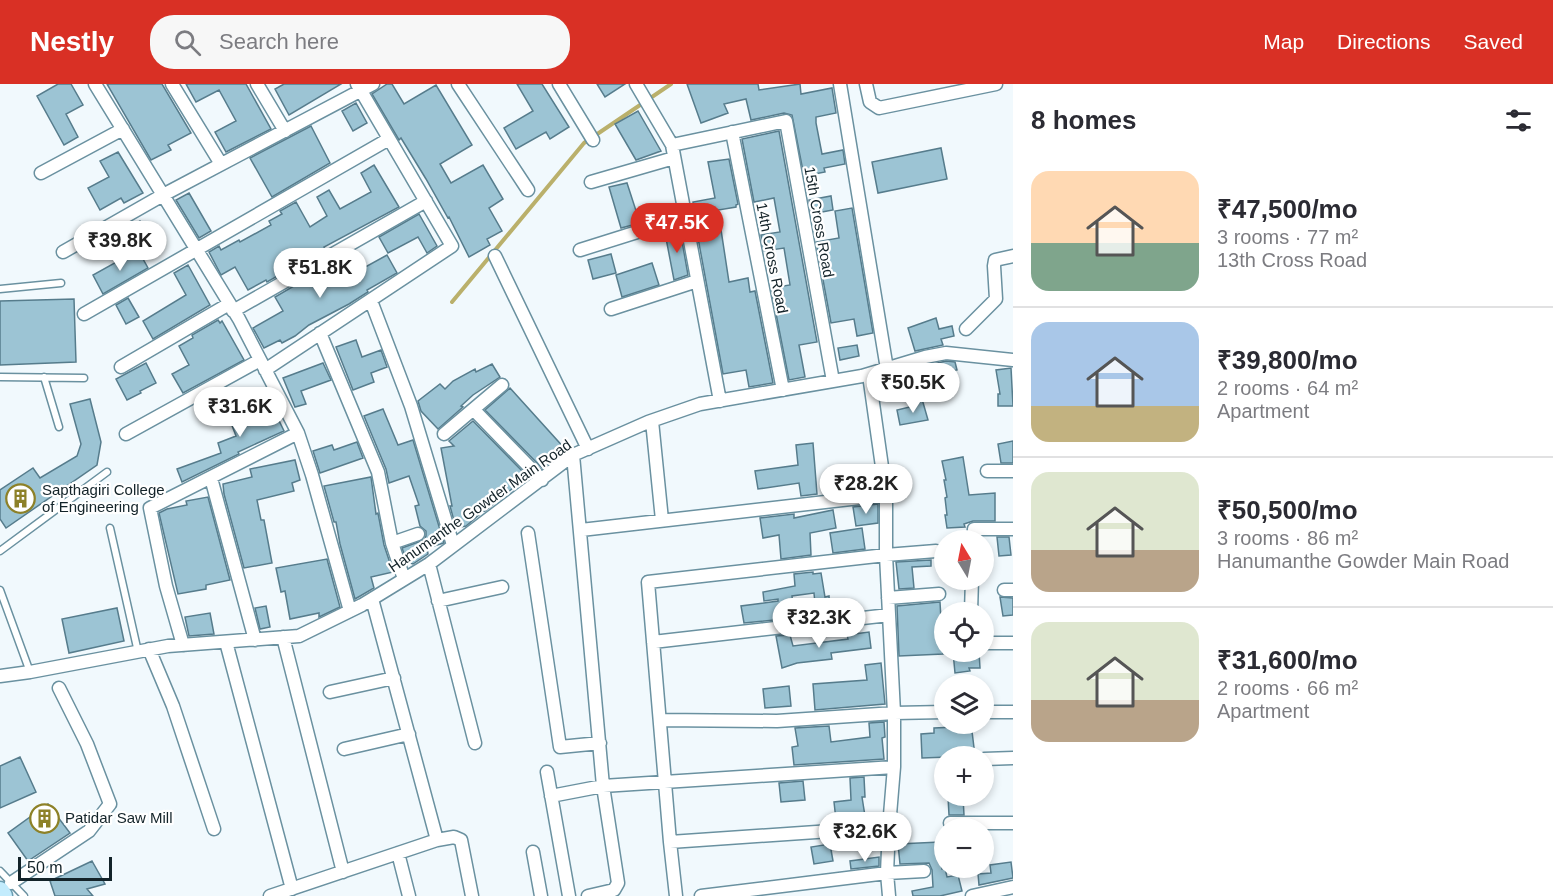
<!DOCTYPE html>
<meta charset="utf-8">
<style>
body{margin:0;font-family:Arial,sans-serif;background:#f7f7f7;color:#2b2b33;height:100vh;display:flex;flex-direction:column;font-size:22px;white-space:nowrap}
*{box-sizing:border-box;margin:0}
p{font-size:20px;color:#7c7c81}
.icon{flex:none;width:33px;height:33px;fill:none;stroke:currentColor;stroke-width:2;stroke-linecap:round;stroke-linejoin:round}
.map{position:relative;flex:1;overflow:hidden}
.panel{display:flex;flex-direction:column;background:#fff;width:540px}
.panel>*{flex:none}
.needle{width:39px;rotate:350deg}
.controls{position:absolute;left:934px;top:446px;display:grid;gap:12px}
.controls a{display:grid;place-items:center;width:60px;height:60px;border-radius:50%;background:#fff;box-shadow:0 3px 9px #0003;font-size:30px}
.scale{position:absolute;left:18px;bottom:15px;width:94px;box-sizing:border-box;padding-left:6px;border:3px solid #132329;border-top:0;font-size:16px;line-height:21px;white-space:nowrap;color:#132329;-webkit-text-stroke:4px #fff;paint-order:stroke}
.price{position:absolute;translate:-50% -51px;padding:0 14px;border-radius:21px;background:#fff;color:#222;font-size:20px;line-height:39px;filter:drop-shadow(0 2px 3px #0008)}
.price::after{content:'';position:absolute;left:50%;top:36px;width:18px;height:14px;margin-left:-9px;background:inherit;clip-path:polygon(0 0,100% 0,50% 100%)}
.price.on{background:#d93025;color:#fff}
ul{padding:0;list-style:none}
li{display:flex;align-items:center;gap:18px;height:150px;padding:0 18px}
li+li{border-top:2px solid #e1e1e2}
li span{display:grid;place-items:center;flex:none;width:168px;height:120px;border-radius:18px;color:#555}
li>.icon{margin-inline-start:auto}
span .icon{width:72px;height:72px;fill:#fffc;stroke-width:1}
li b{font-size:26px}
h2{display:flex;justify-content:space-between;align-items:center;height:72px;padding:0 18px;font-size:26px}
header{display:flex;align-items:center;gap:36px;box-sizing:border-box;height:84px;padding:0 30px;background:#d93025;color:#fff}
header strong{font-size:28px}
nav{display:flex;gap:33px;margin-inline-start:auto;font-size:21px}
.search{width:420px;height:54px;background:#f7f7f7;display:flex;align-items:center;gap:15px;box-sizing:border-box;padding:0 21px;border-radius:24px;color:#7c7c81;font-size:22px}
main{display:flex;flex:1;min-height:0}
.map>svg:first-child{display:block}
</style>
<header>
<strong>Nestly</strong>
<div class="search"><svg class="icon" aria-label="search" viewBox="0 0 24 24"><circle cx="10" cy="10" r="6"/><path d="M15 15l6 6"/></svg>Search here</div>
<nav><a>Map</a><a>Directions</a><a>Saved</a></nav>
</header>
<main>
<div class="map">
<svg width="1013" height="812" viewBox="0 0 1013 812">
<rect width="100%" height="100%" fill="#f1f9fd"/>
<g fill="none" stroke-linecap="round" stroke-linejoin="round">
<path stroke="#bab06b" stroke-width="4" d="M452 218 584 59 671 0"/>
</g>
<path fill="#9cc4d4" stroke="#567c8c" stroke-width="1.5" d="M58 0H71L83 21 66 30 78 53 64 61 37 12Z
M107 0H162L191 49 168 61 171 66 151 76Z
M186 0H246L271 45 226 68 215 48 236 37 219 6 196 18Z
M284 0H341L289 31 275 5Z
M387 0H392L404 20 436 1 472 61 440 80 451 99 483 81 503 115 489 124 502 147 487 155 490 161 469 173 449 133 448 134 426 95 401 54 399 56 372 10Z
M517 0H542L569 43 550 55 546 48 516 65 504 44 533 27Z
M597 0H625L605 13Z
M687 0H758L759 6 800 0 801 10 832 4 836 29 816 33V39L822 70 843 66 845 80 824 84 825 88 804 92 792 31 784 29 751 36 746 15 724 20 728 29 701 39Z
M356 19 367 39 353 47 342 27Z
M638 27 661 67 636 76 615 40Z
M311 42 330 79 272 113 250 74Z
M779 47 817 258 799 261 805 293 789 296 771 204 790 201 784 164 764 167 761 151 780 148 774 114 754 118 742 55Z
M941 64 947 95 878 109 872 78Z
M118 68 143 109 124 119 121 114 100 126 88 104 109 93 100 77Z
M729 75 738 120 736 121V123L718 126 729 198 748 194 750 208 755 207 773 299 749 303 746 286 723 290 696 143 698 142 693 118 715 114 708 78Z
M374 81 399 123 324 163 325 165 267 198 266 196 248 206 235 183 221 191 209 168 219 162 221 166 239 156 240 158 271 141 269 137 282 130 280 127 296 118 310 143 327 132 317 113 329 106 340 125 371 108 361 89Z
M627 99 640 139 621 144 609 103Z
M189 109 211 147 199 154 176 116Z
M831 112 833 126 811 130 809 116Z
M852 124 873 249 857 252 854 235 831 239 816 158 839 154 835 127Z
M419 130 437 162 427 169 418 153 388 169 379 153Z
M140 137 151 157 137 165 126 145Z
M680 146 688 191 674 196 665 149Z
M138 166 148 184 103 210 93 191Z
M611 170 616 189 593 195 588 176Z
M387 171 397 189 367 206 368 208 349 220 309 241 295 252 282 259 280 256 264 264 253 244 283 227 275 213 333 179 342 196Z
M652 179 659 201 622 213 616 191Z
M188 181 210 221 153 255 143 237 186 211 174 189Z
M128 214 139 233 126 240 116 221Z
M74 215 76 278 0 281V217Z
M936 234 939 245 952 242 954 252 941 255 943 261 915 267 908 244Z
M218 236 220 239 222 237 244 276 183 309 172 290 189 281 179 262 193 254 192 251Z
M356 256 362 273 381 266 387 283 371 289 374 298 353 306 336 263Z
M857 261 859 272 840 276 838 264Z
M946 277 955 278 957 286 940 289 941 294 920 299 916 284Z
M146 279 156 299 140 307 141 309 127 316 116 295Z
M323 279 331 296 301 307 306 320 295 323 283 294Z
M492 280 500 293 473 311 461 322 463 323 438 345 421 327 418 317 440 300 445 305 453 297 475 285 476 288Z
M1011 284 1013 322H998V310H1000L996 286Z
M510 304 566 366 542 384 485 326Z
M90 315 101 358 97 381 6 444 0 435V406L33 384 40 394 77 372 81 360 70 320Z
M922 315 928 336 900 341 897 326 914 322 913 317Z
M269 316 284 347 238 368 239 370 182 398 177 385 221 369 218 359 236 352 231 339 248 332 246 326Z
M383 325 398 361 413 356 444 459 427 464 428 470 413 480 407 478 402 464 424 456 426 452V447L420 442 415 422 419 421 409 392 389 399 386 385 364 332Z
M473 337 529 394 514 405 513 404 485 427 479 428V431L466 442 456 444 450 422H452L441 364 454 362 449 357Z
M1013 357V379H1001L998 360Z
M357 358 363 374 320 389 313 367 332 361 334 366Z
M813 359 817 410 801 412 799 399 758 405 755 387 798 381 796 361Z
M963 373 969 411 995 409V437H973L964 440 965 443 947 444 945 431H947L945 414 947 413 944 396H946L942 377Z
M295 376 300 396 292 399 294 407 257 416 261 436H264L272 479 244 484 224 410 223 400 252 393 250 385Z
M872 382 874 399 855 402 852 385Z
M371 393 376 430 378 429 384 461 393 488 371 493 374 504 355 515 340 460 336 438H334L324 402Z
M208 413 230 496 206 501V505L178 510 159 429 167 425 187 421 186 417Z
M878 420V439L856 442 853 423Z
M833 426 836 444 810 449 811 471 781 475 779 451 763 454 760 434 794 430V434Z
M862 444 865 465 833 469 830 449Z
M997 453H1009L1011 471 999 472Z
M327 475 340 523 319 533V529L290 535 285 507 281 508 276 484Z
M931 476V482L912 483 914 504 899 505 896 478Z
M813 488V490L821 489 825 513 829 512 830 529 816 531 814 509 792 512 794 534 744 539 741 522 778 517V515L764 517 763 508 795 502 794 490Z
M1000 513 1013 514V531L1003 532Z
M940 518 943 570 899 572 897 522Z
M266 522 270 543 260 545 255 524Z
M117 524 124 557 69 569 62 535Z
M210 529 214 550 189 552 185 533Z
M869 548 871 564 831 569 832 575 797 579 782 584 776 552 790 551 793 562 848 555 847 551Z
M967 567 979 568 980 584H969L970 587 955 589 953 568Z
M881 579 885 620 815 626 813 600 867 596 865 581Z
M789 602 791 622 765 624 763 605Z
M884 638 885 653 882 654 884 675 794 681 792 663 798 662 795 644 829 642 831 658 870 653 869 639Z
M956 639H971L975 672 922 674 921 650 934 649V644L956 643Z
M20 673 36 708 0 724V682Z
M864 693 865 713H862L865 732 836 736 834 718 851 716 850 694Z
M803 697 805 716 781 718 779 699Z
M948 713H963L964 731H949Z
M48 720 70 749 28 777 8 749Z
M940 758 942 785 945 784 947 793 958 791 962 807 940 812H913L912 807 933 803 932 786 929 779 900 780 898 760Z
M830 760 833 777 814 780 811 763Z
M879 773V782L851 785 850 777Z
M92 777 105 800 87 805 93 812H55L50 797Z
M1011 778 1013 794 979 801 978 790 991 789 990 781Z"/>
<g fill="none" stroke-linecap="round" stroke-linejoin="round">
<defs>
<path id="lane" d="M0 205 61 199
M899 282 908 313
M0 293 84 294
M44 293 59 343
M110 444 138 568
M0 467 107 388
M0 506 30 588
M0 787 24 812"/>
<path id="street" d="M95 0 239 235 298 349 312 391 350 527
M172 0 221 80
M257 0 285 47
M458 0 528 106
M559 0 593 56
M636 0 672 61 720 317
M840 0 887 285
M866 0 870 18 879 24 996 0
M732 48 783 306
M672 61 786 37 833 297
M41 89 123 45
M591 98 674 74
M580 166 685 133
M63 168 163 111 373 0
M495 172 588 365
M371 217 411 322 453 461
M611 225 697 197
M233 227 426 117
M84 230 389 55
M966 245 996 215 994 182 995 176 1013 172
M320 249 378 388 392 459 404 495
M121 283 229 220
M265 286 452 162 357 0
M869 291 886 411
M474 326 542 396
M652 337 662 436
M126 350 260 276
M444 350 502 301
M573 371 603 702 894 683V629L886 471 648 498 670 758
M987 387H1013
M211 394 255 556
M581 446 886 411V471L936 467
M528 449 560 663 600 659
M973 456 974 445H1013
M392 459 418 450
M429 480 475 659
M1004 506H1013
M888 514 939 510
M372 515 437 756
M438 517 502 503
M971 528 972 495
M283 553 343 788
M226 558 292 805
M653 558 889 531
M984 559H1013
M183 561 166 502 150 424 298 349
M149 565 173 622 214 745
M0 592 30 588 168 562 299 552 362 521 429 480 573 371 648 338 700 320 862 292 925 273 946 269 1013 276
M330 608 394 594
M984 628H1013
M660 636 777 637 894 629 945 628
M344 665 409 650
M984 675 1013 674
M547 688 569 812
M551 712 603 702 618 799 614 806 588 812
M950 739H1013
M889 743 894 683
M533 768 541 812
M398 769 409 812
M11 799 89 747 110 720 87 660 59 604
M270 812 437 756 454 753 461 756 472 812
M676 812 670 758 889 743 887 789 889 812
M701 812 887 789 924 787
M972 812 1013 803"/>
<path id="primary" d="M0 807 3 812"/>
</defs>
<use href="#lane" stroke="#6a91a0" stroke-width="9"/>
<use href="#street" stroke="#6a91a0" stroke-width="15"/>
<use href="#primary" stroke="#6b9eb2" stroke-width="21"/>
<use href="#lane" stroke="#fff" stroke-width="6"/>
<use href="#street" stroke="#fff" stroke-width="12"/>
<use href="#primary" stroke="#c3ecfd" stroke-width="18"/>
</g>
<defs>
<symbol id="building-ring" viewBox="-11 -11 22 22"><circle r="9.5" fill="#fff" stroke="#8d8128" stroke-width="1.5"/><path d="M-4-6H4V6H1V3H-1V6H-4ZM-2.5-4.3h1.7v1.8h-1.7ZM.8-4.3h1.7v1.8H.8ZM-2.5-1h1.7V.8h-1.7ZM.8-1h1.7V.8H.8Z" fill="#8d8128"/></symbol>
</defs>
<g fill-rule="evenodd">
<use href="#building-ring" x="4" y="398" width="33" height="33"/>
<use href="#building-ring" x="28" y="718" width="33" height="33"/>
</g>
<g text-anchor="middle" stroke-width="4.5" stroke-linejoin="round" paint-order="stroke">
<g font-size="15" fill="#132329" stroke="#fff">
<text transform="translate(819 138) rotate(80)" y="5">15th Cross Road</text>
<text transform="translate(772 174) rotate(79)" y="5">14th Cross Road</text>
<text transform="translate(480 422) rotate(-35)" y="5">Hanumanthe Gowder Main Road</text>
</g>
<g font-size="15" fill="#132329" stroke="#fff" text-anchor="start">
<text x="42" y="411">Sapthagiri College<tspan x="42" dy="17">of Engineering</tspan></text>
<text x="65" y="739">Patidar Saw Mill</text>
</g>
</g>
</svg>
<div class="controls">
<a><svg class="needle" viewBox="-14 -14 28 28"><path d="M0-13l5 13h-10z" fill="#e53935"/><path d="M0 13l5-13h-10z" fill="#7c7c81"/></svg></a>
<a><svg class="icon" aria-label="locate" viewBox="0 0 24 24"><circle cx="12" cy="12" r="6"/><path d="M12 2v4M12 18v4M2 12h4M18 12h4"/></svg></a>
<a><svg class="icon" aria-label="layers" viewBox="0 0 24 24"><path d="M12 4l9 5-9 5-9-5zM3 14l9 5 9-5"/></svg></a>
<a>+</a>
<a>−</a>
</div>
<div class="scale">50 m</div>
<b class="price on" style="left:677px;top:170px">₹47.5K</b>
<b class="price" style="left:120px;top:188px">₹39.8K</b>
<b class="price" style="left:320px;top:215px">₹51.8K</b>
<b class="price" style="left:913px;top:330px">₹50.5K</b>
<b class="price" style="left:240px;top:354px">₹31.6K</b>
<b class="price" style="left:866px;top:431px">₹28.2K</b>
<b class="price" style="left:819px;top:565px">₹32.3K</b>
<b class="price" style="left:865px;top:779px">₹32.6K</b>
</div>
<section class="panel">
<h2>8 homes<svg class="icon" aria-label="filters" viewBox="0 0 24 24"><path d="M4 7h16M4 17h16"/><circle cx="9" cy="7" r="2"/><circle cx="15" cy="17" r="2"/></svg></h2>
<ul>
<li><span style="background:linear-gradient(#ffd9b3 60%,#7fa58c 0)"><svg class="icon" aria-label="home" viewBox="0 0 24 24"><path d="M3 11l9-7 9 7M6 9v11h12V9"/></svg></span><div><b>₹47,500/mo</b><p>3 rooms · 77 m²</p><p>13th Cross Road</p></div></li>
<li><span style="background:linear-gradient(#a9c7e8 70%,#c2b280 0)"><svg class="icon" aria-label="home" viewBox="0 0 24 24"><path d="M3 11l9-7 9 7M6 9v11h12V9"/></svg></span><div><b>₹39,800/mo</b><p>2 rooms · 64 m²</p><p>Apartment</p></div></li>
<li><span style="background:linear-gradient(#dfe7d0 65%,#b9a48a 0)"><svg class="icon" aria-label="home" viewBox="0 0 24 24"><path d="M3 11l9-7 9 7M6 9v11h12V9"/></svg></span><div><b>₹50,500/mo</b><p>3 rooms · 86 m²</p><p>Hanumanthe Gowder Main Road</p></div></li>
<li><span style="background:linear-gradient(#dfe7d0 65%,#b9a48a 0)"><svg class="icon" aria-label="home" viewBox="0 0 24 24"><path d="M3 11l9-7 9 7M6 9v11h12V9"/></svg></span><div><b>₹31,600/mo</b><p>2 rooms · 66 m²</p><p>Apartment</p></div></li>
</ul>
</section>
</main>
